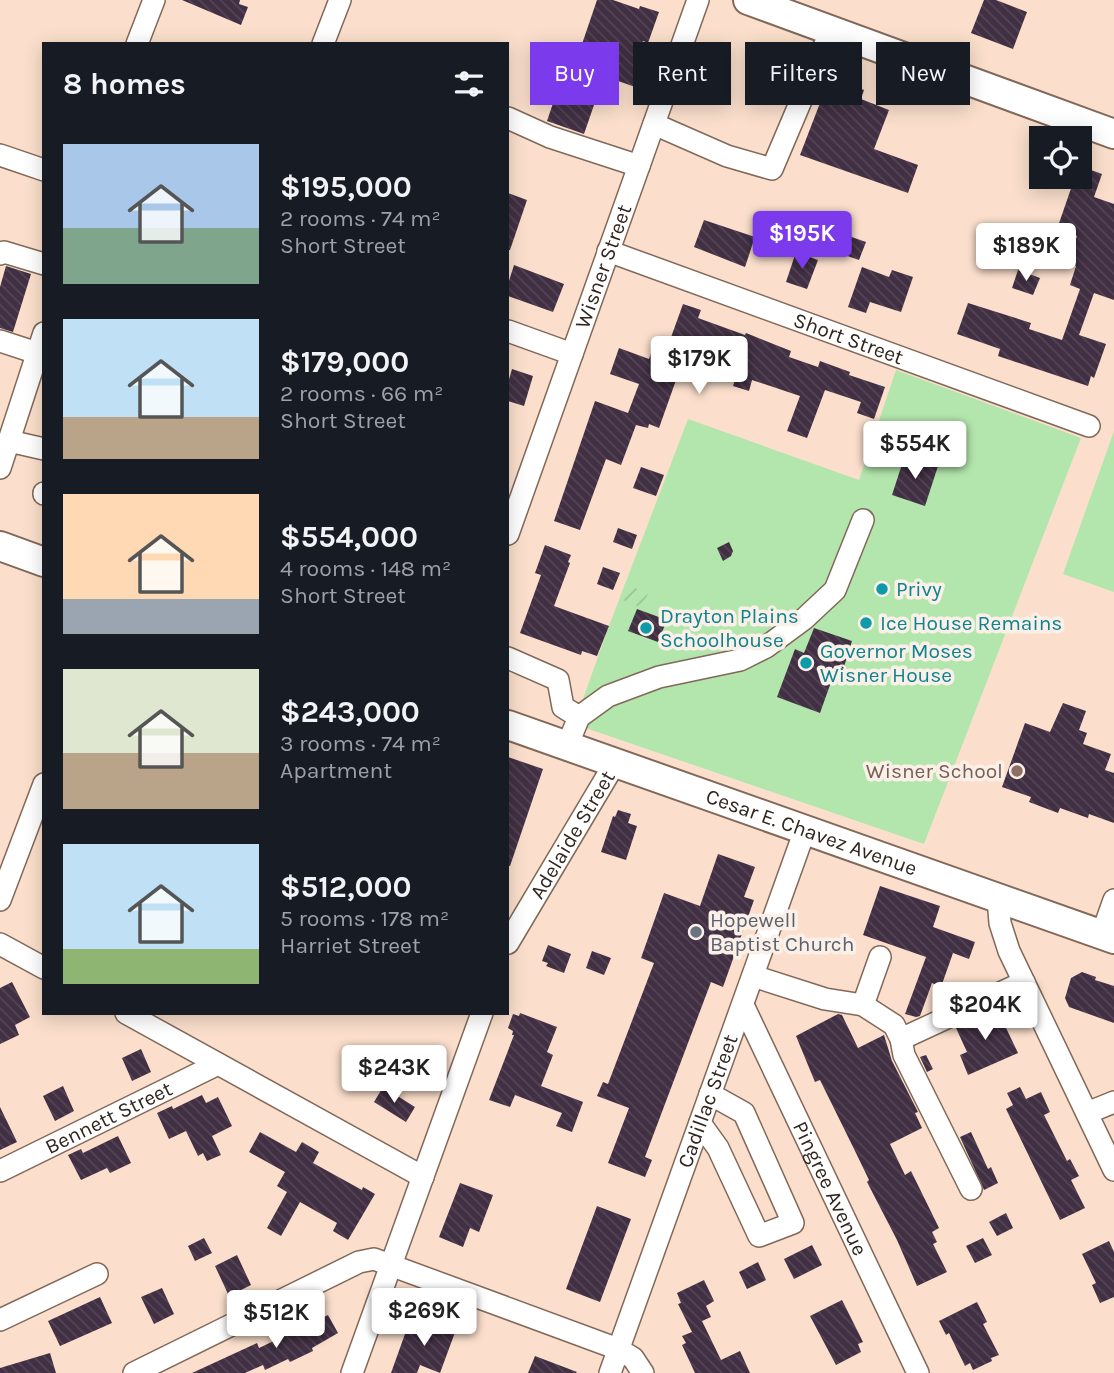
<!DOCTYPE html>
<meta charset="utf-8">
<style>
body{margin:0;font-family:Karla,sans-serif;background:#242831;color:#f1f3f6;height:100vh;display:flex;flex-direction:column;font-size:26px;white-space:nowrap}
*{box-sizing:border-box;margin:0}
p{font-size:23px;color:#9ea1a6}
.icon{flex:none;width:38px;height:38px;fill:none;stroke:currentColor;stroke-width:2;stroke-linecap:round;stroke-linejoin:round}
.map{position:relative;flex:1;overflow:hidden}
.details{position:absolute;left:42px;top:42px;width:467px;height:973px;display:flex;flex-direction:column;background:#171b24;border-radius:0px;box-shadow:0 4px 18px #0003}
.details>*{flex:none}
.banner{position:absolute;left:530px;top:42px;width:478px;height:63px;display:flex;gap:14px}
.controls{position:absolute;left:1029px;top:126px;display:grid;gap:14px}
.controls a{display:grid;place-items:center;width:63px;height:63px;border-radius:0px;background:#171b24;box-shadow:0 4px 18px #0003;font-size:35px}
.price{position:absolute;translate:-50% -60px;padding:0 16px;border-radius:7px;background:#fff;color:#222;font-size:23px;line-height:46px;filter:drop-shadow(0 2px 4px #0008)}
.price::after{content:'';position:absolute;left:50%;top:42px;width:21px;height:16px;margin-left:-10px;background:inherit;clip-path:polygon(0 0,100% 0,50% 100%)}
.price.on{background:#7c3aed;color:#fff}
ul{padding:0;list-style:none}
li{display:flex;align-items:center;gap:21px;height:175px;padding:0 21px}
li span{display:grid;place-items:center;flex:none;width:196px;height:140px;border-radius:0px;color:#555}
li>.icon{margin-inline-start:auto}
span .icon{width:84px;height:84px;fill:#fffc;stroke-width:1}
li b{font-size:30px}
h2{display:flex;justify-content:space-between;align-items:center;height:84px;padding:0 21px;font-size:30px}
.chip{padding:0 24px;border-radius:0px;background:#171b24;box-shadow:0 4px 18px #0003;font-size:24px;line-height:63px}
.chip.on{background:#7c3aed;color:#fff}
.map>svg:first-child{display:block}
</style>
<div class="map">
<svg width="1114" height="1373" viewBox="0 0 1114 1373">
<defs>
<pattern id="garden-furrows" width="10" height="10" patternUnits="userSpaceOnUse" patternTransform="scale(1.75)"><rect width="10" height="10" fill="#b3e6ac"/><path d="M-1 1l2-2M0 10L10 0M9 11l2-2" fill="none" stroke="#9ac594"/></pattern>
<pattern id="building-back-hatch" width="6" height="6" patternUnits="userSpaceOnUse" patternTransform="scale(1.75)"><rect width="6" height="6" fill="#413043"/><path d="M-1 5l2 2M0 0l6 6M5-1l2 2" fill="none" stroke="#544555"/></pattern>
</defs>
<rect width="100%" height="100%" fill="#fbdfcc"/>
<path fill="#b3e6ac" d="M896 370 1081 438 924 844 574 724 609 626 688 419 859 480Z
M1114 431V592L1063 574Z"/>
<path fill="url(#garden-furrows)" d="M625 584 648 593 643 608 620 599Z"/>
<path fill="url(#building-back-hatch)" d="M182 0H240L239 4 248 7 241 25Z
M597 0H613L639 9 640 6 659 12 648 43 643 41 633 68 644 71 638 88 604 76 584 134 547 121 573 44 581 47Z
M984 0H996L1027 12 1013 49 971 33Z
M830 77 864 90 861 99 889 110 874 149 918 165 908 193 800 155Z
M1080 166 1102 174 1094 197 1114 204V300L1094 293 1079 335 1106 344 1094 378 1091 376 1088 386 998 356 1000 349 957 334 968 303 1031 323 1029 329 1062 340 1080 289 1070 285 1076 266 1068 263 1077 236 1057 229 1075 177H1080Z
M508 193 527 200 510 250H508Z
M704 220 755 237 745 267 694 247Z
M840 233 866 242 859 260 833 251Z
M796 252 818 260 807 289 786 282Z
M514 265 564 284 553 312 508 296V284Z
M6 266 31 274 13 332 0 328V287Z
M862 267 889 277 892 270 913 277 901 312 870 302 866 313 848 307Z
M1018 270 1040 278 1033 295 1012 288Z
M683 304 701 310 698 318 745 335 746 333 791 351 789 357 818 367 820 361 850 372 849 375 885 387 874 419 857 413 861 402 825 390 807 438 787 431 800 396 752 380 749 391 733 386 737 374 733 372 734 369 686 352 659 428 649 424 648 428 636 425 621 465 606 459 580 530 554 521 595 401 628 413 639 384 610 374 619 348 649 359 652 350 665 354Z
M512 369 533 376 524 406 508 401V383Z
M905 455 938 466 925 506 892 495Z
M641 467 664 475 656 496 633 488Z
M618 528 637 535 632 549 613 542Z
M729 542 733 551 731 556 723 561 717 548Z
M545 545 571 555 568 562 570 563 554 606 609 626 597 656 582 651 581 655 520 633 541 575 535 573Z
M603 567 620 573 613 590 597 584Z
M637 609 667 620 658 642 628 631Z
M814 628 852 641 842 673 835 671 820 713 777 697 795 649 804 653Z
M1063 703 1086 711 1079 730 1087 733 1083 744 1111 754 1105 770 1114 773V823L1089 814 1088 818 1060 808 1058 813 1029 802 1031 797 1002 787 1025 723 1050 732Z
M508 757 543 769 510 866H508Z
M618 810 631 814 628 823 637 826 626 860 601 852 613 816 615 817Z
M718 854 755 867 744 897 754 900 723 987 711 982 645 1157 652 1160 645 1177 608 1163 629 1108 597 1096 603 1082 608 1084 654 963 641 958 664 893 700 906Z
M880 886 940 906 933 927 975 942 969 959 953 953 941 987 932 983 920 1016 916 1017 905 1014 926 957 863 935Z
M548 945 571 954 564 973 546 966 548 963 542 961Z
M592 951 611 958 604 975 586 968Z
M1082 972 1096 977 1095 980 1114 986V1023L1069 1007 1065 998 1071 978Z
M12 982 30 1017 15 1025 19 1035 0 1044V988Z
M997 1009 1018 1053 968 1075 960 1055 967 1052 956 1028Z
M520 1013 557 1027 547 1052 553 1055 541 1086 583 1102 572 1132 556 1126 562 1113 515 1095 510 1107 489 1100 514 1035H512L513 1031 508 1028 513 1014 519 1016Z
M838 1014 842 1015 858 1048 884 1035 892 1061 918 1112 915 1113 922 1128 890 1144 905 1175 911 1171 939 1228 932 1232 937 1242 933 1244 947 1272 917 1286 897 1240 867 1182 869 1180 856 1153 820 1080 815 1082 796 1036Z
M141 1049 151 1072 132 1081 122 1058Z
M926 1055 933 1069 927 1072 920 1057Z
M63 1086 74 1111 55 1121 43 1096Z
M383 1087 415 1107 406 1122 374 1102Z
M1020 1087 1026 1099 1041 1092 1050 1112 1044 1115 1067 1161 1070 1159 1079 1176 1071 1180 1085 1208 1060 1220 1006 1109 1013 1105 1007 1093Z
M202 1095 206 1103 218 1097 232 1126 212 1136 221 1155 207 1161 203 1153 198 1156 186 1131 169 1139 157 1113 172 1106 173 1109Z
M0 1107 17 1142 0 1150Z
M260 1132 296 1152 302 1142 319 1152 313 1163 362 1190 363 1187 375 1194 348 1240 333 1231 337 1223 300 1202 281 1236 267 1228 287 1192 277 1186 285 1172 249 1152Z
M971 1132 988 1169 991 1167 998 1183 984 1190 960 1137Z
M118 1136 131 1163 110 1173 107 1168 81 1180 68 1155 81 1149 83 1153Z
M460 1183 493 1195 479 1232 470 1228 463 1247 439 1237Z
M597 1206 631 1219 600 1302 566 1289Z
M1006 1213 1013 1228 997 1236 989 1222Z
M204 1238 212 1253 195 1261 188 1246Z
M983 1238 992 1255 975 1263 966 1246Z
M1109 1241 1114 1252V1297L1100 1303 1092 1285 1096 1283 1082 1254Z
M812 1245 822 1265 794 1279 784 1259Z
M237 1255 251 1285 229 1296 215 1266Z
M758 1262 766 1280 747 1289 739 1272Z
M704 1280 714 1301 706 1306 711 1317 702 1321 721 1360 740 1351 750 1373H695L682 1345 686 1343 682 1336 692 1332 678 1304 681 1303 677 1293Z
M162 1288 174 1314 154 1324 141 1297Z
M100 1297 112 1323 60 1346 48 1321Z
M842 1300 863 1342 858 1344 861 1352 836 1365 810 1316Z
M977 1302 987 1322 983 1324 999 1355 991 1358 992 1361 973 1370 970 1363 965 1366 949 1333 946 1335 939 1321Z
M328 1315 338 1333 312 1348 313 1351 290 1362 288 1359 265 1370 263 1365 245 1373H192L257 1343 259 1348Z
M410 1320 438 1330 441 1321 457 1327 440 1373 420 1365 417 1373H391Z
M50 1353 56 1373H0V1368Z
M535 1356 577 1372 576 1373H528Z"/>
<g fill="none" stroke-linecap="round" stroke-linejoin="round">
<defs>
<g id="minor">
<path d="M137 44 154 0"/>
<path d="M323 44 340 0"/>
<path d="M508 118 550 137 639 166"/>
<path d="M654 124 727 156 772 169 831 30"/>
<path d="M0 155 44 170"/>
<path id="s1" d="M608 251 1089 426"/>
<path d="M0 254 4 252 44 264"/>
<path d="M508 331 572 354"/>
<path d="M0 341 37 353"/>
<path d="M9 441 44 449"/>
<path d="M0 468 44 333"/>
<path d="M44 493V494"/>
<path id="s2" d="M508 534 698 0"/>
<path d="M508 658 558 680 563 707 579 717"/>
<path d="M567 746 579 717 608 696 659 677 740 660 766 647 804 619 835 590 863 520"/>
<path d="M998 898 1000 923 1009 951 1114 1170"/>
<path d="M0 900 44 784"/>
<path d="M1102 934 1114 900"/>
<path id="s3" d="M508 943 615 763"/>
<path d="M0 944 44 968"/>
<path d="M753 976 825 999 863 1005 894 1025 901 1039 904 1055 971 1189"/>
<path id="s4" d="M743 1005 918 1373"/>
<path d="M863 1005 880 957"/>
<path d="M126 1013 423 1177"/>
<path d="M901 1039 1024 982"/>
<path d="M1087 1113 1114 1102"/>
<path d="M700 1123 718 1148 759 1236 793 1223 744 1113 710 1094"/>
<path id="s5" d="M0 1171 218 1064"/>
<path d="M0 1320 97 1274"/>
<path d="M134 1373 359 1262 374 1259 618 1349 633 1358 643 1373"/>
<path d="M352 1373 482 1013"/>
<path id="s6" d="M610 1373 805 830"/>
</g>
<g id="major">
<path d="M748 0 1114 134"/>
<path d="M0 546 44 562"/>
<path id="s7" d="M508 725 1114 939"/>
</g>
</defs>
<use href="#minor" stroke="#816858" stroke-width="24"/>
<use href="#major" stroke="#816858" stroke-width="32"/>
<use href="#minor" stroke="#fff" stroke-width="21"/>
<use href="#major" stroke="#fff" stroke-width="28"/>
</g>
<g fill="#0f9aa8" stroke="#fbf0e8" stroke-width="2.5">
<circle cx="882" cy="589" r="7"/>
<circle cx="866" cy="623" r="7"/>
<circle cx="646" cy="628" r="7"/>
<circle cx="806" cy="663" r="7"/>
</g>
<circle fill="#8d6e63" stroke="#fbf0e8" stroke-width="2.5" cx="1017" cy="771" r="7"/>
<circle fill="#6b7280" stroke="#fbf0e8" stroke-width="2.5" cx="696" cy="932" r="7"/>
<g text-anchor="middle" stroke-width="7" stroke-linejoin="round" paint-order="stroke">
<g font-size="21" fill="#30261f" stroke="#fbf0e8">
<text dy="7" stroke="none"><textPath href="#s2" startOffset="284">Wisner Street</textPath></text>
<text dy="7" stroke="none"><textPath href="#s1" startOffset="256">Short Street</textPath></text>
<text dy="7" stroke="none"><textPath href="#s7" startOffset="322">Cesar E. Chavez Avenue</textPath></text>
<text dy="7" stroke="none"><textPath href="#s3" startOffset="126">Adelaide Street</textPath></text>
<text dy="7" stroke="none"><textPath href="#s6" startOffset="289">Cadillac Street</textPath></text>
<text dy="7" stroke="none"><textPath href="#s5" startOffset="121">Bennett Street</textPath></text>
<text dy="7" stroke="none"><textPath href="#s4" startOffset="203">Pingree Avenue</textPath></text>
</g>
<g font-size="21" fill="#0d838f" stroke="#fbf0e8" text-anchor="start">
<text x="896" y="596">Privy</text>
<text x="660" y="623">Drayton Plains<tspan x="660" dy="24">Schoolhouse</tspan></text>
<text x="880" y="630">Ice House Remains</text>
<text x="820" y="658">Governor Moses<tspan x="820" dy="24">Wisner House</tspan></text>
</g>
<g font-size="21" fill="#785e54" stroke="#fbf0e8" text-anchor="end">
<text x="1003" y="778">Wisner School</text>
</g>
<g font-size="21" fill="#5b616d" stroke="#fbf0e8" text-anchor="start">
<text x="710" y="927">Hopewell<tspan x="710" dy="24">Baptist Church</tspan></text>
</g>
</g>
</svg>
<div class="controls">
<a><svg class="icon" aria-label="locate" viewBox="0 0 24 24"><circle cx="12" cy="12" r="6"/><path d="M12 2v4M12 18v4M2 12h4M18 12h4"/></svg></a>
</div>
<b class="price on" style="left:802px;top:271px">$195K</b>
<b class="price" style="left:1026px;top:283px">$189K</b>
<b class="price" style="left:699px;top:396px">$179K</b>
<b class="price" style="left:915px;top:481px">$554K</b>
<b class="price" style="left:985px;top:1042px">$204K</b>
<b class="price" style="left:394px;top:1105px">$243K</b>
<b class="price" style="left:424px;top:1348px">$269K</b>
<b class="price" style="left:276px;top:1350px">$512K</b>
<div class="banner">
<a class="chip on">Buy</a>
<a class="chip">Rent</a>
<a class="chip">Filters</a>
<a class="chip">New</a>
</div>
<section class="details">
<h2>8 homes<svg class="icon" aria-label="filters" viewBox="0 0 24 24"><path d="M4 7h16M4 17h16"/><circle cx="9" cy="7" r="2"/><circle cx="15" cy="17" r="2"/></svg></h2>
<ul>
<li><span style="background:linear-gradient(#a9c7e8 60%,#7fa58c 0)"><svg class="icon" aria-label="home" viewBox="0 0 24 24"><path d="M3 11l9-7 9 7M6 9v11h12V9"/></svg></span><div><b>$195,000</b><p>2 rooms · 74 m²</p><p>Short Street</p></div></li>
<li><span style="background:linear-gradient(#bfe0f5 70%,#b9a48a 0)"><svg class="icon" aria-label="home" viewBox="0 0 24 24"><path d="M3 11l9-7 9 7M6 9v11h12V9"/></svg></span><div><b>$179,000</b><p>2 rooms · 66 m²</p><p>Short Street</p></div></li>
<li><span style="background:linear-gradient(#ffd9b3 75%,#9aa5b1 0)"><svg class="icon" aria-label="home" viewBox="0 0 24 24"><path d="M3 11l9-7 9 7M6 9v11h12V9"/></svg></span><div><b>$554,000</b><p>4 rooms · 148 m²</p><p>Short Street</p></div></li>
<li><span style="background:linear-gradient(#dfe7d0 60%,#b9a48a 0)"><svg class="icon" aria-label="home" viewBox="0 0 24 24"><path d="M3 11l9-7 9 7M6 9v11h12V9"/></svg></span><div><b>$243,000</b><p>3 rooms · 74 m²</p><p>Apartment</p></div></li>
<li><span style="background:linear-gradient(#bfe0f5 75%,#8fb573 0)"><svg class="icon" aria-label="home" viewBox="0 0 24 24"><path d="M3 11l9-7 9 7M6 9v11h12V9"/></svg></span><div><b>$512,000</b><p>5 rooms · 178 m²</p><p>Harriet Street</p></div></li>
</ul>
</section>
</div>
